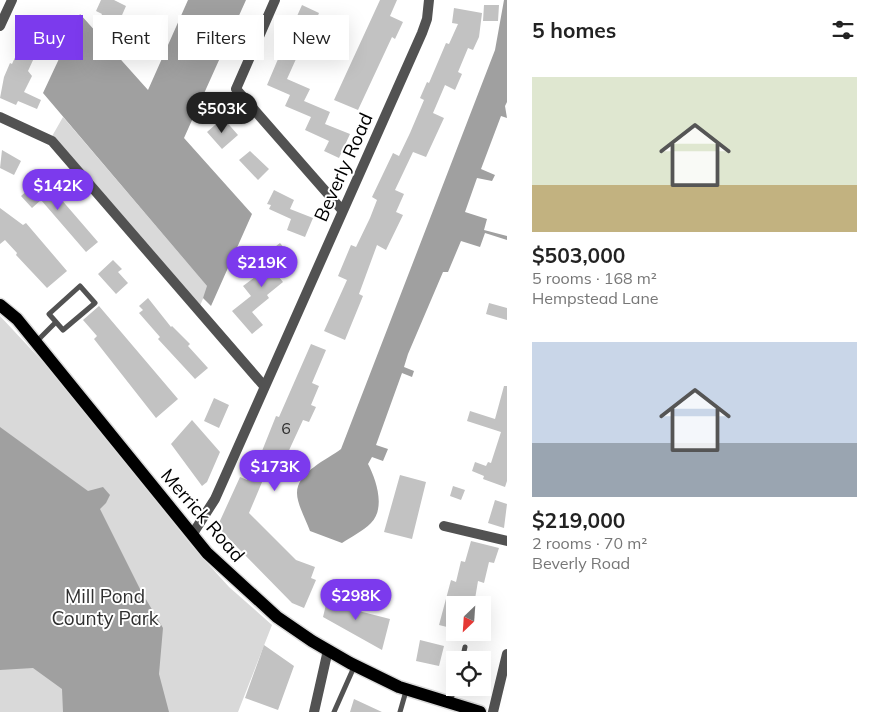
<!DOCTYPE html>
<meta charset="utf-8">
<style>
body{margin:0;font-family:Mulish,sans-serif;background:#f2f2f2;color:#222;height:100vh;display:flex;flex-direction:column;font-size:19px;white-space:nowrap}
*{box-sizing:border-box;margin:0}
p{font-size:16px;color:#767676}
.icon{flex:none;width:28px;height:28px;fill:none;stroke:currentColor;stroke-width:2;stroke-linecap:round;stroke-linejoin:round}
.map{position:relative;flex:1;overflow:hidden}
.panel{display:flex;flex-direction:column;background:#fff;width:375px}
.panel>*{flex:none}
.guide{position:absolute;left:15px;top:15px;width:416px;height:45px;display:flex;gap:10px}
.needle{width:32px;rotate:205deg}
.controls{position:absolute;left:446px;top:596px;display:grid;gap:10px}
.controls a{display:grid;place-items:center;width:45px;height:45px;border-radius:0px;background:#fff;box-shadow:0 5px 20px #0002;font-size:25px}
.price{position:absolute;translate:-50% -42px;padding:0 11px;border-radius:18px;background:#7c3aed;color:#fff;font-size:16px;line-height:32px;filter:drop-shadow(0 1px 2px #0008)}
.price::after{content:'';position:absolute;left:50%;top:30px;width:15px;height:11px;margin-left:-8px;background:inherit;clip-path:polygon(0 0,100% 0,50% 100%)}
.price.active{background:#222;color:#fff}
ul{padding:0;list-style:none}
li{display:grid;align-content:center;gap:10px;height:265px;padding:0 25px}
li span{display:grid;place-items:center;height:155px;border-radius:0px;color:#555}
li>.icon{margin-inline-start:auto}
span .icon{width:90px;height:90px;fill:#fffc;stroke-width:1}
li b{font-size:21px}
h2{display:flex;justify-content:space-between;align-items:center;height:60px;padding:0 25px;font-size:21px}
.chip{padding:0 18px;border-radius:0px;background:#fff;box-shadow:0 5px 20px #0002;font-size:18px;line-height:45px}
.chip.active{background:#7c3aed;color:#fff}
main{display:flex;flex:1;min-height:0}
.map>svg:first-child{display:block}
</style>
<main>
<div class="map">
<svg width="507" height="712" viewBox="0 0 507 712">
<rect width="100%" height="100%" fill="#fff"/>
<path fill="#d9d9d9" d="M63 117 208 287 199 308 51 138Z
M0 316 56 376 191 545 229 587 272 625 238 712H0Z"/>
<path fill="#a0a0a0" d="M188 0H246L184 138 252 214 211 306 203 298 207 286 43 93 80 14 148 90Z
M504 0H507V102L505 106 507 118 501 116 481 169 495 175 492 181 477 178 465 212 487 219 484 230 507 236V240L485 233 480 247 461 241 448 272H443L408 354 404 367 414 371 412 377 402 373 376 445 388 449 383 461 372 457 368 464C376 479 386 508 371 523 363 531 351 537 342 543L310 531C306 520 297 504 297 493 297 472 328 459 341 449L495 50Z
M0 427 88 491 103 487 110 495 106 503 100 509 141 591 163 628 159 674 169 712H63L62 689 33 668 0 670Z"/>
<path fill="#c2c2c2" d="M101 0H114L126 6 119 22 116 20 112 28 98 22 102 14 96 11Z
M380 0H397L390 16 403 22 395 39 392 37 358 110 334 100Z
M302 5 319 13 313 27 319 30 314 41 307 38 306 41 289 34Z
M484 5H499L498 21H483Z
M454 8 482 13 479 37 473 50 468 48 458 72 462 74 455 90 445 85 433 113 444 118 426 157 413 152 395 190 404 194 396 212 403 215 386 250 377 245 359 294 363 296 345 340 324 331 347 280 338 276 351 245 356 247 370 218 377 200 372 197 393 153 399 156 410 133 424 100 420 98 427 82 429 83 446 43 449 44 458 24 452 23Z
M34 15 50 23 28 71 32 76 24 92 41 100 37 109 18 101 16 105 0 98 4 77 10 63 12 64Z
M142 27 160 43 149 56 131 40Z
M281 52 296 59 287 79 310 89 304 101 330 112 325 124 350 134 339 158 324 151 329 141 305 130 311 117 285 106 290 95 267 85Z
M223 118 238 135 222 149 207 132Z
M2 150 21 161 14 175 0 168Z
M250 151 269 169 258 180 239 160Z
M36 171 58 199 60 198 98 242 86 252 41 200 32 208 21 196 35 184 25 180Z
M274 190 294 200 290 209 313 218 305 237 287 230 291 219 269 209 271 205 267 204Z
M0 208 23 225 26 223 67 271 47 288 16 255 17 253 5 240 0 244Z
M280 243 293 259 275 272 283 282 267 295 269 298 252 312 263 325 252 334 232 311 251 296 243 286 259 274 257 270 272 258 267 253Z
M113 260 122 269 118 272 128 283 116 294 98 274Z
M148 298 171 327 172 326 190 344 188 346 208 368 195 379 158 339 160 337 139 313 143 310 139 306Z
M489 303 507 308V320L486 314Z
M99 306 178 399 156 418 94 339 97 336 83 320Z
M311 344 326 350 312 383 319 386 311 405 316 407 309 422 303 420 285 459 282 457 273 478 265 475 249 513 296 560 315 567 311 578 316 580 304 608 292 603 235 545 220 529 219 523 240 477 247 480 258 455 260 456 276 416 279 417Z
M504 386H507V481L505 487 483 479 484 476 472 471 475 462 486 466 488 462 491 463 501 432 467 421 470 411 495 419Z
M214 398 229 405 219 428 204 421Z
M192 420 220 452 207 482 202 486 171 444Z
M400 475 426 482 412 539 384 532Z
M453 486 465 490 461 500 450 496Z
M495 500 507 504 504 528 488 523Z
M471 541 499 548 494 563 489 562 484 583 478 581 474 605H455V629L439 625 451 580 456 582 461 561 465 562Z
M329 592 349 597 347 608 390 619 382 650 323 617Z
M420 640 444 646 439 666 416 661Z
M264 645 294 666 278 710 245 698Z
M354 699 382 712H350Z"/>
<g fill="none" stroke-linecap="round" stroke-linejoin="round">
<defs>
<path id="primary" d="M0 305 17 319 207 553 277 617 312 641 350 663 399 687 480 712"/>
</defs>
<use href="#primary" stroke="#dbdbdb" stroke-width="15"/>
<path stroke="#525252" stroke-width="5" d="M80 286 95 303 63 330 49 314Z
M37 341 56 322
M462 660 465 647
M450 703 455 685
M334 712 354 667
M400 712 406 691"/>
<path stroke="#525252" stroke-width="10" d="M275 0 236 89 342 210
M0 26 12 0
M0 117 52 141 264 386
M444 526 507 541
M192 535 215 499 422 33 427 19 429 0
M314 712 328 650"/>
<path stroke="#525252" stroke-width="10" d="M493 712 507 654"/>
<use href="#primary" stroke="#000" stroke-width="12"/>
</g>
<g text-anchor="middle" stroke-width="4" stroke-linejoin="round" paint-order="stroke">
<g font-size="16" fill="#303030">
<text x="286" y="434">6</text>
</g>
<g font-size="19" fill="#000" stroke="#fff">
<text transform="translate(343 167) rotate(-66)" y="7">Beverly Road</text>
<text transform="translate(203 515) rotate(49)" y="7">Merrick Road</text>
</g>
<g font-size="19" fill="#303030" stroke="#fff">
<text x="105" y="603">Mill Pond<tspan x="105" dy="22">County Park</tspan></text>
</g>
</g>
</svg>
<div class="controls">
<a><svg class="needle" viewBox="-14 -14 28 28"><path d="M0-13l5 13h-10z" fill="#e53935"/><path d="M0 13l5-13h-10z" fill="#767676"/></svg></a>
<a><svg class="icon" aria-label="locate" viewBox="0 0 24 24"><circle cx="12" cy="12" r="6"/><path d="M12 2v4M12 18v4M2 12h4M18 12h4"/></svg></a>
</div>
<b class="price active" style="left:222px;top:134px">$503K</b>
<b class="price" style="left:58px;top:211px">$142K</b>
<b class="price" style="left:262px;top:288px">$219K</b>
<b class="price" style="left:275px;top:492px">$173K</b>
<b class="price" style="left:356px;top:621px">$298K</b>
<div class="guide">
<a class="chip active">Buy</a>
<a class="chip">Rent</a>
<a class="chip">Filters</a>
<a class="chip">New</a>
</div>
</div>
<section class="panel">
<h2>5 homes<svg class="icon" aria-label="filters" viewBox="0 0 24 24"><path d="M4 7h16M4 17h16"/><circle cx="9" cy="7" r="2"/><circle cx="15" cy="17" r="2"/></svg></h2>
<ul>
<li><span style="background:linear-gradient(#dfe7d0 70%,#c2b280 0)"><svg class="icon" aria-label="home" viewBox="0 0 24 24"><path d="M3 11l9-7 9 7M6 9v11h12V9"/></svg></span><div><b>$503,000</b><p>5 rooms · 168 m²</p><p>Hempstead Lane</p></div></li>
<li><span style="background:linear-gradient(#c9d6e8 65%,#9aa5b1 0)"><svg class="icon" aria-label="home" viewBox="0 0 24 24"><path d="M3 11l9-7 9 7M6 9v11h12V9"/></svg></span><div><b>$219,000</b><p>2 rooms · 70 m²</p><p>Beverly Road</p></div></li>
</ul>
</section>
</main>
